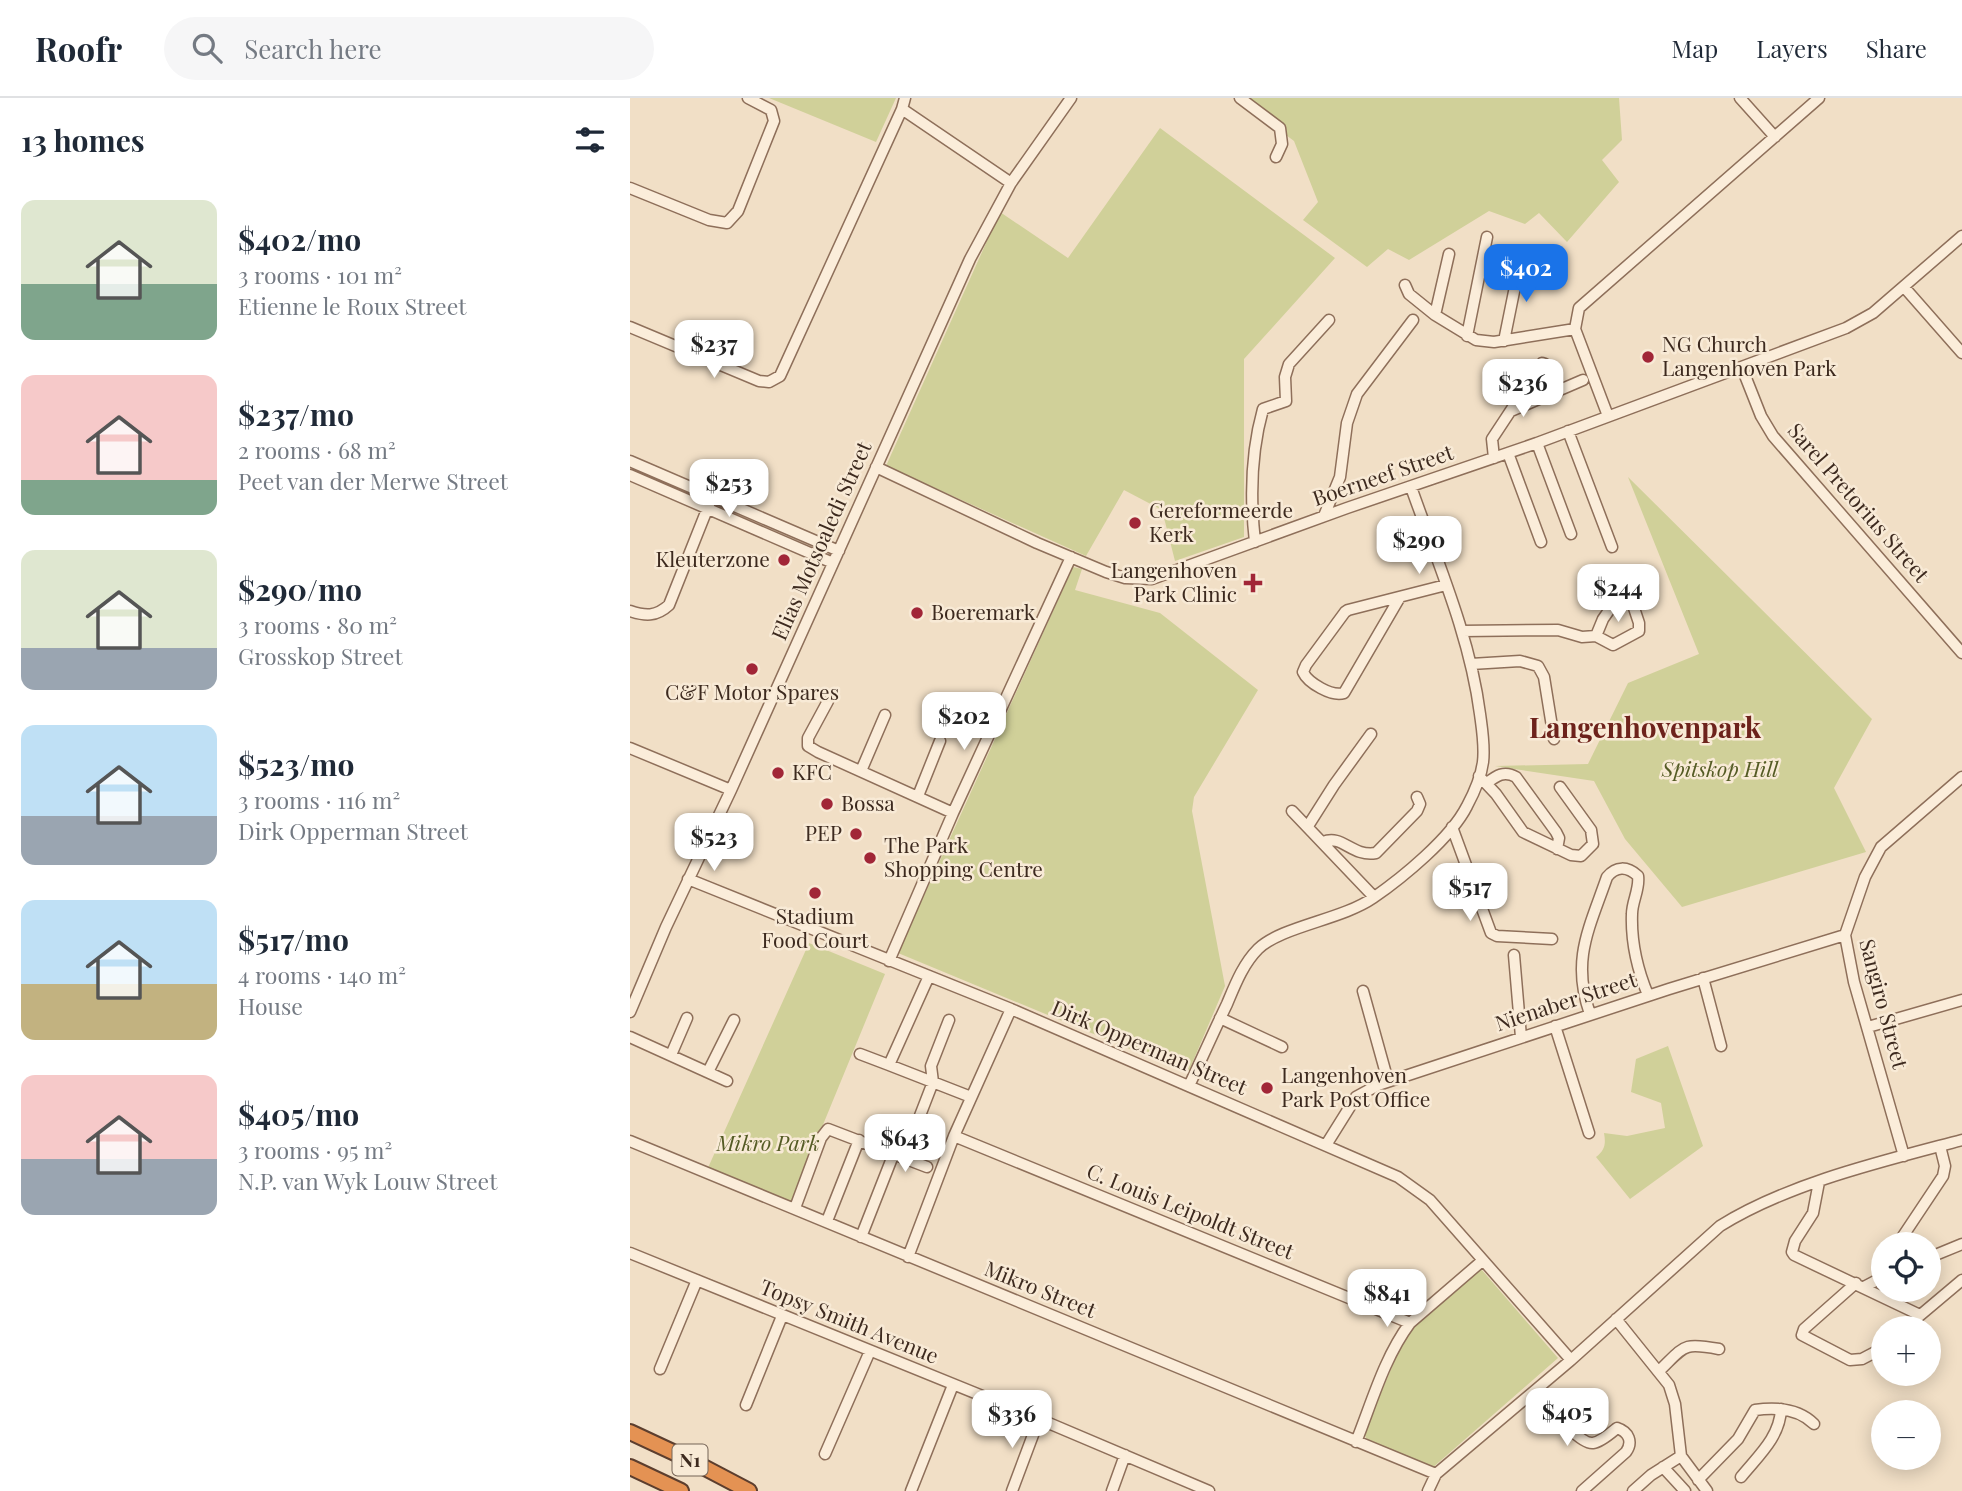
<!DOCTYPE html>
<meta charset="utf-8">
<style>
body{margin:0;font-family:"Playfair Display",serif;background:#f6f6f7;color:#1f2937;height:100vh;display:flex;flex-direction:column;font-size:26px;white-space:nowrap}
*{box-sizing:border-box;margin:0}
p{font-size:23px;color:#747a83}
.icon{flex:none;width:38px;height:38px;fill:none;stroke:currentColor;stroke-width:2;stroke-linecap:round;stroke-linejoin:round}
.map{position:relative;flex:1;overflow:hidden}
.details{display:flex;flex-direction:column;background:#fff;width:630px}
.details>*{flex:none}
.controls{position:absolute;left:1241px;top:1134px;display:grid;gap:14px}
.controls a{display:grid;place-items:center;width:70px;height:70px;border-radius:50%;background:#fff;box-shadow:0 4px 18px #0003;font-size:35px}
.price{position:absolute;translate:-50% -60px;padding:0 16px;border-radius:14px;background:#fff;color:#222;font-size:23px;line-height:46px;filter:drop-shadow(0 2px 4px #0008)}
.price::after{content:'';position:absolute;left:50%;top:42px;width:21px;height:16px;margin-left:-10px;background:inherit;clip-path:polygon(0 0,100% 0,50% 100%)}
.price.current{background:#1a73e8;color:#fff}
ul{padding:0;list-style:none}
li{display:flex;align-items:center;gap:21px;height:175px;padding:0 21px}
li span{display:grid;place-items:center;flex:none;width:196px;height:140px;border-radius:14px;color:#555}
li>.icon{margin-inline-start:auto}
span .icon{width:84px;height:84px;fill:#fffc;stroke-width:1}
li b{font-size:30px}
h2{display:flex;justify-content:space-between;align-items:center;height:84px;padding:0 21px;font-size:30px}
header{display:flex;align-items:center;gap:42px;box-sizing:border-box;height:98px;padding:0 35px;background:#fff;border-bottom:2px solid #e0e1e3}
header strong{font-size:33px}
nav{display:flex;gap:38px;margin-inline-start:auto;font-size:24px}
.search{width:490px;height:63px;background:#f6f6f7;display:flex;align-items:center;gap:18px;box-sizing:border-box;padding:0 24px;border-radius:38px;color:#747a83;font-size:26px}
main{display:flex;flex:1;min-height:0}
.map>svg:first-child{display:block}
</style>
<header>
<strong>Roofr</strong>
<div class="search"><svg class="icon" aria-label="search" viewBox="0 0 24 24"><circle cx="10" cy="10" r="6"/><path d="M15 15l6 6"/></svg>Search here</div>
<nav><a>Map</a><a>Layers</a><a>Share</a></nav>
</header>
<main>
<section class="details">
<h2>13 homes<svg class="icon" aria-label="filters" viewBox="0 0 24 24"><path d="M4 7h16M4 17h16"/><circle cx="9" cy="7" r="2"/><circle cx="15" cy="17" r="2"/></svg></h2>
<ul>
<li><span style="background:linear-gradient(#dfe7d0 60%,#7fa58c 0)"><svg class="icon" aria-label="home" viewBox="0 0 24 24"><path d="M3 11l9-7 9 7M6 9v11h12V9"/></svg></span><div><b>$402/mo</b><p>3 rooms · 101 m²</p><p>Etienne le Roux Street</p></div></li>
<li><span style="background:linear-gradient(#f6c9c9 75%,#7fa58c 0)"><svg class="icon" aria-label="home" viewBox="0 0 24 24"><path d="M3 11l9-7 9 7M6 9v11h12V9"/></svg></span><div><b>$237/mo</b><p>2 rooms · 68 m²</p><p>Peet van der Merwe Street</p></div></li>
<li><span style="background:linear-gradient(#dfe7d0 70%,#9aa5b1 0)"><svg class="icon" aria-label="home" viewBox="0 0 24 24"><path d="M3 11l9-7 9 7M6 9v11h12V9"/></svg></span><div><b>$290/mo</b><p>3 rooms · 80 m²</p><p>Grosskop Street</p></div></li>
<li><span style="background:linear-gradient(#bfe0f5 65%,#9aa5b1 0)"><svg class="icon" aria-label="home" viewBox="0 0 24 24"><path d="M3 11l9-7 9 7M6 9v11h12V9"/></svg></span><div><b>$523/mo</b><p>3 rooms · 116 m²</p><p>Dirk Opperman Street</p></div></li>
<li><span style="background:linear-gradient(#bfe0f5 60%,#c2b280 0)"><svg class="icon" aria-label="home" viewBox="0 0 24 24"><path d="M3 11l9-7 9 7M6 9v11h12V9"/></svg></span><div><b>$517/mo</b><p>4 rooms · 140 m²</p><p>House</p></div></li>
<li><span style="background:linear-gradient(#f6c9c9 60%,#9aa5b1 0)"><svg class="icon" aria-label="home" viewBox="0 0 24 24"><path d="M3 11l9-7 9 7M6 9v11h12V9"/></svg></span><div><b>$405/mo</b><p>3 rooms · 95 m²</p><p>N.P. van Wyk Louw Street</p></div></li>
</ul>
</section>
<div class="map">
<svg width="1332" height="1393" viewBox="0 0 1332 1393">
<rect width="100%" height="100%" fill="#f1dfc6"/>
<path fill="#d0d099" d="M139 0H266L246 44Z
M607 0H989L992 42 972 62 989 84 937 144 909 115 895 126 859 113 779 162 758 151 737 169 673 122 688 104 664 43Z
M530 30 705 160 614 261V439L545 463 532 412 494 392 456 458 256 368 370 114 438 160Z
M998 379 1242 621 1204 690 1236 754 1052 809 995 741 964 683 865 668 958 666 998 585 1069 556Z
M443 469 452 471 445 492 530 515 628 592 564 699 562 713 595 888 558 975 268 855Z
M179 845 255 876 160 1107 77 1072Z
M1038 948 1073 1048 1000 1101 966 1059C975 1052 976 1046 974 1035L997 1038 1035 1030 1031 1005 1001 994 1006 961Z
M851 1171 928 1260 801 1371 742 1345 736 1340 734 1335 773 1243 782 1230Z"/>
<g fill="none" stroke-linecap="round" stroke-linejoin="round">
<defs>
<path id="minor" d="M610 0 650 30 652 46 646 59
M1110 0 1145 39
M272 11 381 85
M0 90 79 122 97 125 108 113 144 23 141 12 118 0
M775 187 779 196 805 217 846 242 864 244 945 231
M1274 189 1332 255
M805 217 819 156
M0 229 129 283 139 284 150 278 272 11 275 0
M837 238 857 139
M874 243 890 164
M1112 270 1131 318 1143 338 1332 555
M881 313 953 282
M978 318 945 231 949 210 1189 0
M938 333 982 449
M907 345 941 436
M878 355 911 444
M864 360 862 341 912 265 915 266 929 293
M0 363 209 453
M246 369 407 445 476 474 495 480 522 481 717 410 907 345 1216 230 1243 215 1332 138
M0 377 203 465
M694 418 710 379 717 325 727 296 783 222
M625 444C620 400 621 354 633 311L656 303 655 279 659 266 699 222
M770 499 714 595C702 599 678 585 673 574L676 567 715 514 718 512 816 487
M0 513C15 518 26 519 39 507L80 404
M832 533 928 532 952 539 966 538 983 547 1009 533V525L999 495H991L973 521 966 538
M841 566 890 563 908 568 914 579 924 641
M198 603 178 640V648L188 654 323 715
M0 650 101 692
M231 673 255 617
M849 678 866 696 893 734 941 757 951 758 963 746 961 732 930 689
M857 685C866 678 874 672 886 679L926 734 929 740 927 751
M288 698 310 643
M662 713 744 799
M678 728 704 687 741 636
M822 729 861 835 867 838 922 841
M693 744C713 736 721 759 746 755L787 713 790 706 787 699
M58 781 381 911 768 1079 800 1102 941 1262
M884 857 891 939
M259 863 323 715 441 459
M1073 880 1091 948
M733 893 758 983
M0 914 36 829 101 692 340 161 381 85 441 0
M960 916C941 862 959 831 977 779 986 768 997 768 1008 778 1010 791 1002 803 1002 816 1001 843 1008 873 1018 897
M590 920 652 949
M925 928 959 1035
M1238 929 1332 902
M0 939 97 983
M230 956 259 967 299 878
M41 957 57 920
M259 967 341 999
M78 974 104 922
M559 988C572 960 584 933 597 906 605 887 613 866 628 851 652 828 711 822 743 800 772 780 821 740 837 708 844 695 851 679 853 664 855 648 852 631 850 616 840 538 807 463 781 389
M324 1038 780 1225
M0 1043 806 1376
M696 1047 726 999 748 987 1039 891 1215 837
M1274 1058 1224 884 1215 837 1235 779 1251 749 1332 679
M274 1059 303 984 301 968 319 922
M1189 1084 1183 1115 1165 1143 1162 1154 1164 1157 1290 1217
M165 1110 191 1040 198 1031 297 1069
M197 1123 229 1042
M231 1139 264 1055
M1271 1141 1313 1078 1315 1068 1310 1048
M0 1155 409 1321 579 1393
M278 1159 324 1038 381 911
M1298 1160 1332 1146
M1226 1185 1174 1231 1172 1237 1220 1262 1232 1261 1253 1250
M1234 1189 1253 1179
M986 1221 1039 1287 1045 1306 1051 1358 1077 1393
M1275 1230 1332 1182
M30 1271 67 1182
M1029 1273C1055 1248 1052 1244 1089 1251
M906 1292C916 1303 948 1347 963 1345 971 1344 981 1335 987 1330 999 1334 1003 1344 996 1354L952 1393
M116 1307 152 1218
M726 1344C742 1304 754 1260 780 1225L852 1163
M195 1356 240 1253
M1033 1369 1055 1393
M1111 1379C1128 1358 1150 1339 1151 1311
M1068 1382 1108 1341 1125 1312C1146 1309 1169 1311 1184 1326
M281 1393 323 1287
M382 1393 409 1321
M482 1393 495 1357
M798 1393 806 1376 941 1262 1090 1128C1159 1085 1253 1063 1332 1042
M1003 1393 1021 1377 1051 1358"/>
<path id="highway" d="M0 1334 60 1362 119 1393
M0 1369 51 1393"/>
</defs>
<use href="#minor" stroke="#8e6f5a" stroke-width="13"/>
<use href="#highway" stroke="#5c3e2e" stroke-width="18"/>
<use href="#minor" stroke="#fbedda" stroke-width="10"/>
<use href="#highway" stroke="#e49253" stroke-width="14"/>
</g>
<g fill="#a12637" stroke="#f8ead6" stroke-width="2.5">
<circle cx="1018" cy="259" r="7"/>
<circle cx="505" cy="425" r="7"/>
<circle cx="154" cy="462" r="7"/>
<path d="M619.5 474.5h7v7h7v7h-7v7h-7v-7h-7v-7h7z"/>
<circle cx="287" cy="515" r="7"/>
<circle cx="122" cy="571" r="7"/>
<circle cx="148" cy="675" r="7"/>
<circle cx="197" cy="706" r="7"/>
<circle cx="226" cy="736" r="7"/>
<circle cx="240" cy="760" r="7"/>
<circle cx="185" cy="795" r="7"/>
<circle cx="637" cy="990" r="7"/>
</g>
<g text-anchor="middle" stroke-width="5" stroke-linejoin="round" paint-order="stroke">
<rect fill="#f8ead6" stroke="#756456" stroke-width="2" x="42.5" y="1346.5" width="35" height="31" rx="5"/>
<g font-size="19" font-weight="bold" fill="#3d2a1f">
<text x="60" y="1369">N1</text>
</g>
<g font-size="21" fill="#3d2a1f" stroke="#f8ead6" text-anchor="start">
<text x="1032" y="254">NG Church<tspan x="1032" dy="24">Langenhoven Park</tspan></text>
<text x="519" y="420">Gereformeerde<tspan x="519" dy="24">Kerk</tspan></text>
<text x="140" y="469" text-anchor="end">Kleuterzone</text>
<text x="607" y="480" text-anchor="end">Langenhoven<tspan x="607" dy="24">Park Clinic</tspan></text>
<text x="301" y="522">Boeremark</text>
<text x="122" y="602" text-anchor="middle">C&amp;F Motor Spares</text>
<text x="162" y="682">KFC</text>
<text x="211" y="713">Bossa</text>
<text x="212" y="743" text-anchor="end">PEP</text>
<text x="254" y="755">The Park<tspan x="254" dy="24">Shopping Centre</tspan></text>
<text x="185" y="826" text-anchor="middle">Stadium<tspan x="185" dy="24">Food Court</tspan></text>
<text x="651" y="985">Langenhoven<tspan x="651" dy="24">Park Post Office</tspan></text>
</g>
<g font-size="21" fill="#3d2a1f" stroke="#f8ead6">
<text transform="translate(753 378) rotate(-19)" y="7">Boerneef Street</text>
<text transform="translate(1228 405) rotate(49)" y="7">Sarel Pretorius Street</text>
<text transform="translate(192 443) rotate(-66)" y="7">Elias Motsoaledi Street</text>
<text transform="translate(936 904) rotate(-18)" y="7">Nienaber Street</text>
<text transform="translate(1253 906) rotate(75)" y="7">Sangiro Street</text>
<text transform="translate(519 950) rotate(23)" y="7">Dirk Opperman Street</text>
<text transform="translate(560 1114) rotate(22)" y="7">C. Louis Leipoldt Street</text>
<text transform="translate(410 1192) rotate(22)" y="7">Mikro Street</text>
<text transform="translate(219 1224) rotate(22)" y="7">Topsy Smith Avenue</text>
</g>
<g font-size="21" font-style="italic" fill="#545b24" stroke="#f8ead6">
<text x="1090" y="679">Spitskop Hill</text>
<text x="138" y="1053">Mikro Park</text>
</g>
<g font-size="28" font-weight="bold" fill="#6d221b" stroke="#f8ead6">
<text x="1015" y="640">Langenhovenpark</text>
</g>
</g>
</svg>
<div class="controls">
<a><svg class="icon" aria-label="locate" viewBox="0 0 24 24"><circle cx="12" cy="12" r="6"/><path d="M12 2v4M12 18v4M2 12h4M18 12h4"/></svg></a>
<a>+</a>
<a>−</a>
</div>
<b class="price current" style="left:896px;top:206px">$402</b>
<b class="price" style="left:84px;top:282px">$237</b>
<b class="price" style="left:893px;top:321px">$236</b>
<b class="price" style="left:99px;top:421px">$253</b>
<b class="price" style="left:789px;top:478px">$290</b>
<b class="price" style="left:988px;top:526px">$244</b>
<b class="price" style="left:334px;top:654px">$202</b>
<b class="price" style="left:84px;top:775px">$523</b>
<b class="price" style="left:840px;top:825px">$517</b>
<b class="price" style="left:275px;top:1076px">$643</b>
<b class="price" style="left:757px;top:1231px">$841</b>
<b class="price" style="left:937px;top:1350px">$405</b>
<b class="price" style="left:382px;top:1352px">$336</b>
</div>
</main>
